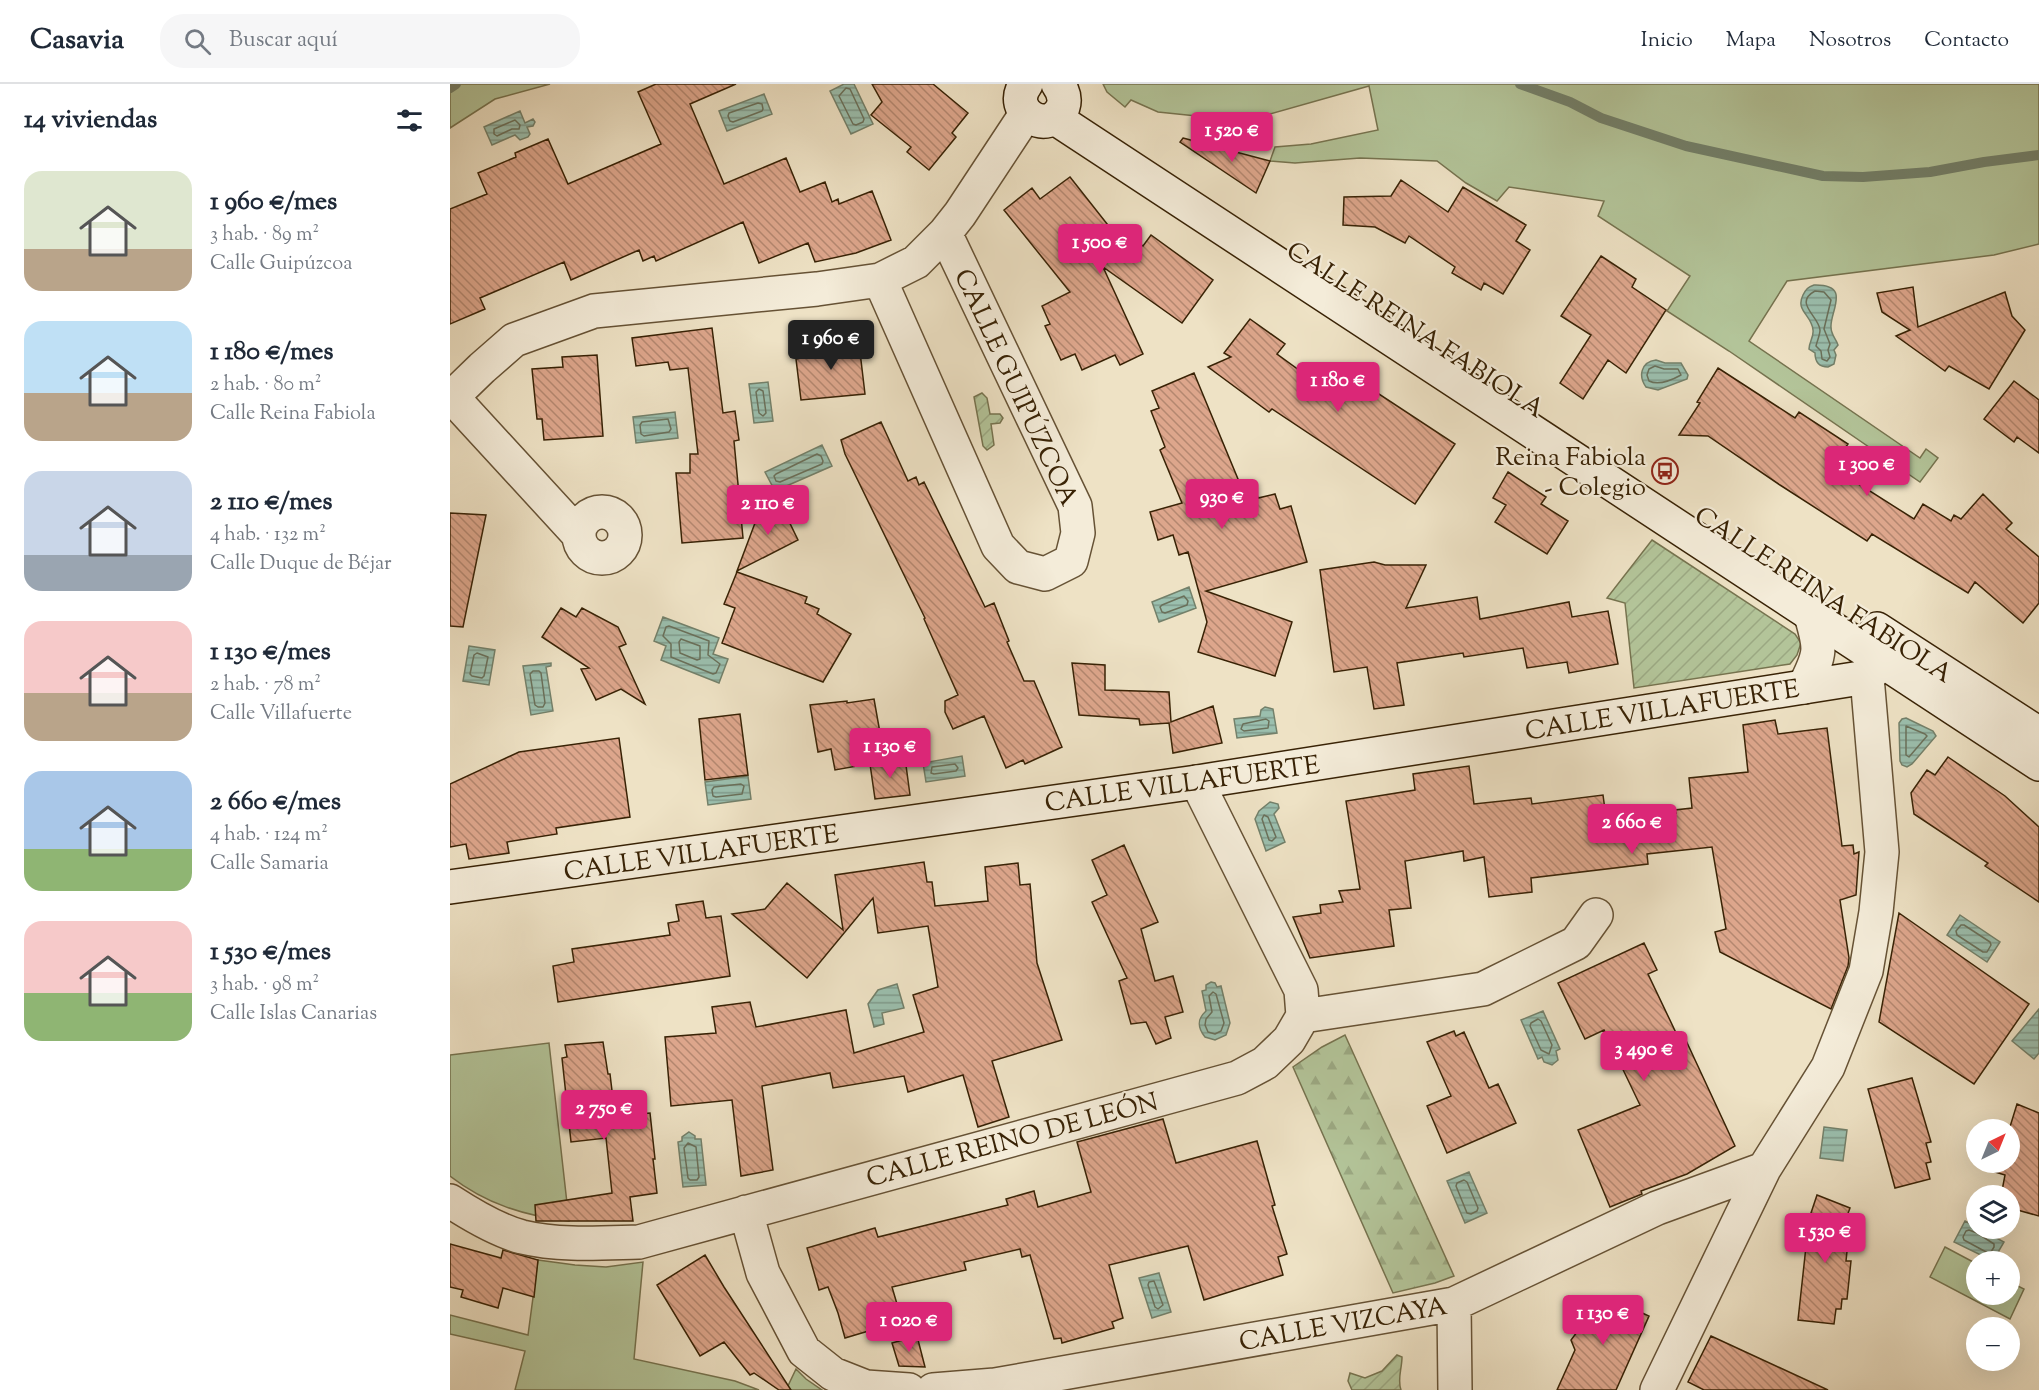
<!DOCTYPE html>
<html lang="es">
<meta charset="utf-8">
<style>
body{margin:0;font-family:"Sorts Mill Goudy",serif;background:#f6f6f7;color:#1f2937;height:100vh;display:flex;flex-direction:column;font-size:22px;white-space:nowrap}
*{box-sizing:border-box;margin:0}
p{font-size:20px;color:#747a83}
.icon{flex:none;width:33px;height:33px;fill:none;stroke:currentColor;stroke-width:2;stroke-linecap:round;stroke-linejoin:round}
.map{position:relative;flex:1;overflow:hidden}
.panel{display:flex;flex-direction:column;background:#fff;width:450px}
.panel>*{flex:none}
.needle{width:39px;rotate:43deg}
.fabs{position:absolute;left:1516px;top:1035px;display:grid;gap:12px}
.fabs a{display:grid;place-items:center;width:54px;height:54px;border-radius:50%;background:#fff;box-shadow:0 6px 24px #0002;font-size:30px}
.price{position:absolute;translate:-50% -51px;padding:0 14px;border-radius:6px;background:#db2777;color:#fff;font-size:20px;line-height:39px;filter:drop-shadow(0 2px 3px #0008)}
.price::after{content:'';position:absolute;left:50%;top:36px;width:18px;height:14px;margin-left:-9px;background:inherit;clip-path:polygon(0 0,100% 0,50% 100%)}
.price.selected{background:#222;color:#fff}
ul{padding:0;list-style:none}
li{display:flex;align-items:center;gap:18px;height:150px;padding:0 24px}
li span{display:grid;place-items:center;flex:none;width:168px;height:120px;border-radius:18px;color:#555}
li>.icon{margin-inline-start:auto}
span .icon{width:72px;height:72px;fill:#fffc;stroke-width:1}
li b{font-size:26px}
h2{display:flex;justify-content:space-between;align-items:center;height:72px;padding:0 24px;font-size:26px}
header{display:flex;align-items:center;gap:36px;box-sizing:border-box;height:84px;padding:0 30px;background:#fff;border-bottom:2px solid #e0e1e3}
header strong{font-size:28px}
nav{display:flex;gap:33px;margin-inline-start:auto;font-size:21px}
.search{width:420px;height:54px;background:#f6f6f7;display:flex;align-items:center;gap:15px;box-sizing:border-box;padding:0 21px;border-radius:24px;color:#747a83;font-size:22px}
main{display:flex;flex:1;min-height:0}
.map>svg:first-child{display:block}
</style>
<header>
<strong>Casavia</strong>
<div class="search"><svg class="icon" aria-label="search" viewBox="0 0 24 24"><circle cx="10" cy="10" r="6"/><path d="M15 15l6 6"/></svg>Buscar aquí</div>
<nav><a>Inicio</a><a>Mapa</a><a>Nosotros</a><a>Contacto</a></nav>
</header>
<main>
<section class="panel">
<h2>14 viviendas<svg class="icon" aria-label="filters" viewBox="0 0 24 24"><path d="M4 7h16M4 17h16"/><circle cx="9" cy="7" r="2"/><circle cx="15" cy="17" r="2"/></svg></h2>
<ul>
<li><span style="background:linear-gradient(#dfe7d0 65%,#b9a48a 0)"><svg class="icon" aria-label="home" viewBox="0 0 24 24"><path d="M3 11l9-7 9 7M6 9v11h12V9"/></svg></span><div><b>1 960 €/mes</b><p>3 hab. · 89 m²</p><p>Calle Guipúzcoa</p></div></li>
<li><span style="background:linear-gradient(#bfe0f5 60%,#b9a48a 0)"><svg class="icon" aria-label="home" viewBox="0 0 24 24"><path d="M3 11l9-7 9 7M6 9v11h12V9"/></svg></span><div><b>1 180 €/mes</b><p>2 hab. · 80 m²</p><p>Calle Reina Fabiola</p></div></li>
<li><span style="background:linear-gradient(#c9d6e8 70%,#9aa5b1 0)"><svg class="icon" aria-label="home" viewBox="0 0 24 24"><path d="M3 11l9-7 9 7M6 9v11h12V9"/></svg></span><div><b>2 110 €/mes</b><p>4 hab. · 132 m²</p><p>Calle Duque de Béjar</p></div></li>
<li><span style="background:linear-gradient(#f6c9c9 60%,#b9a48a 0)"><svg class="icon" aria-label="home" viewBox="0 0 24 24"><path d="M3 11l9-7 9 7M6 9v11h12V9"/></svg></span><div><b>1 130 €/mes</b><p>2 hab. · 78 m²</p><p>Calle Villafuerte</p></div></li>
<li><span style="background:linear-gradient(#a9c7e8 65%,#8fb573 0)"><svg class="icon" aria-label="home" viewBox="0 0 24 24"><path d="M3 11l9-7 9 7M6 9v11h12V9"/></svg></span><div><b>2 660 €/mes</b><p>4 hab. · 124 m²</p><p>Calle Samaria</p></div></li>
<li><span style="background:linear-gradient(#f6c9c9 60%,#8fb573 0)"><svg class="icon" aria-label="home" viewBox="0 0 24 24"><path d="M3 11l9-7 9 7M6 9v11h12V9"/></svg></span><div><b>1 530 €/mes</b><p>3 hab. · 98 m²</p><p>Calle Islas Canarias</p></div></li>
</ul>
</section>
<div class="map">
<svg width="1589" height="1306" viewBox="0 0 1589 1306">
<defs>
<pattern id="forest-firs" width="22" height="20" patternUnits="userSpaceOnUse" patternTransform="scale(1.5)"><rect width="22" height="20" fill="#b3c499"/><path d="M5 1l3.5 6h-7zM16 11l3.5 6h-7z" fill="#9ba882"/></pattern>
<pattern id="garden-furrows" width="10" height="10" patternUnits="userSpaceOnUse" patternTransform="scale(1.5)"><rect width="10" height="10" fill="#b3c499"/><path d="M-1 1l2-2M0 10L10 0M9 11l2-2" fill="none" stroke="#9ba882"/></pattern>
<pattern id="water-rules" width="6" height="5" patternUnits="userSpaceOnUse" patternTransform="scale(1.5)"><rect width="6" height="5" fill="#9bbfae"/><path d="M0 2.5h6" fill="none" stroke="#7f9b8c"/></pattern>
<pattern id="building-back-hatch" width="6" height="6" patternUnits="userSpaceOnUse" patternTransform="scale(1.5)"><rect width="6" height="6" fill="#dda68c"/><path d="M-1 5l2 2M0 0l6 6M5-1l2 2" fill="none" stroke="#b48770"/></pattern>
</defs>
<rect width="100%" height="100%" fill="#eee2c5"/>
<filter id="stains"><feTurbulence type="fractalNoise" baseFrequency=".00333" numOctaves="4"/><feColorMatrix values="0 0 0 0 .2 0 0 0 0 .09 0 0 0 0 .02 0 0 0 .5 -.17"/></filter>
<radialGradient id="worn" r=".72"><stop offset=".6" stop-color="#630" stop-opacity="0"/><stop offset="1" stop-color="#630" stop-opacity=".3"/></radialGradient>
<path fill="#b3c499" stroke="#76734f" stroke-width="1.5" d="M0 0H100L45 15 0 44Z
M653 0H1589V160L1544 171 1337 197 1299 257 1470 374 1476 365 1488 374 1470 398 1279 267 1217 227 1240 192 1148 132 1154 117 1059 103 1047 117 1016 99 987 77 910 74 845 79 820 77 825 63 861 60 928 46 919 2 795 37 708 28 681 16 675 23 657 8Z
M99 959 119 1137C75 1132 36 1120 0 1092V971Z
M1495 1163 1527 1180V1210H1560V1198L1574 1205 1560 1235 1480 1193Z
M88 1176 125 1181 156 1183 193 1178 184 1275 285 1297 309 1306H65L75 1267 0 1250V1231L78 1251Z
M346 1285 356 1295 372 1306H336Z"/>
<path fill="url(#forest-firs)" stroke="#76734f" stroke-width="1.5" d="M895 951 1004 1192 985 1199 943 1209 843 983 872 963Z"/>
<path fill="url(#garden-furrows)" stroke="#76734f" stroke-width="1.5" d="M532 309 537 314 540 330H550L553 334 550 339 541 340 544 361 537 366 533 362 524 313Z
M1202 456 1345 550 1351 559 1347 571 1340 580 1184 604 1175 519 1157 514Z
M947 1271 952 1273C952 1285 947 1295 951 1306H902L898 1297 900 1289 915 1294 932 1287Z"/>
<path fill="url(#water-rules)" stroke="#73806a" stroke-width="1.5" d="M394 0H404L423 40 401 50 380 7Z
M314 10 322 30 277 47 269 27Z
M70 27 75 39 83 35 85 38 83 42 77 43 80 50 78 53 70 56 65 51 42 61 34 43Z
M1364 201C1402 200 1380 227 1381 243 1381 251 1386 255 1388 261L1384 266 1386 271 1384 280 1378 283C1368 283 1365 277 1365 269L1359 265C1359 258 1364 253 1363 246 1362 231 1345 227 1353 211 1356 205 1358 203 1364 201Z
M1206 276 1215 279H1231L1238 291 1237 295 1208 306 1196 303C1188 292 1191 278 1206 276Z
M318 298 323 337 304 339 299 300Z
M225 328 228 354 186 359 183 333Z
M372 361 382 382 325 407 315 388Z
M739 503 746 524 709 538 702 518Z
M213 533 269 554 263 570 278 575 269 599 211 576 216 562 204 557Z
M19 562 45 566 39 601 13 597Z
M101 579V582L96 583 103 627 81 631 73 582Z
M815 623 823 625 827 649 787 654 784 635 810 632 811 626Z
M1456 634 1483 647 1486 652 1462 680 1457 683 1452 681 1450 677 1449 639 1452 635Z
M512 672 515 692 476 698 473 679Z
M298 692 301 715 258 721 255 698Z
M820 718 828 720 829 724 824 730 835 758 816 767 805 735 809 727Z
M1510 831 1550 858 1537 878 1497 851Z
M761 898 765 899 767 903 771 902 780 939 776 951 765 956 755 953C747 943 747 935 756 927L752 907 756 906V901Z
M447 900 454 924 432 929 434 940 424 943 418 920 428 906Z
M1589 925V969L1584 975 1562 957Z
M1093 927 1110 965 1106 967 1108 976 1102 981 1094 978 1092 973 1088 975 1071 936Z
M1374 1043 1397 1046 1393 1077 1370 1074Z
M239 1048 245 1052V1055H251L256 1101 233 1103 228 1058 232 1057V1053Z
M1019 1088 1037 1129 1015 1139 997 1097Z
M1515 1137 1554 1158 1543 1177 1504 1158Z
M709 1189 721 1228 702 1234 689 1194Z"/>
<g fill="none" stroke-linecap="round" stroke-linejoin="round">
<path stroke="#6a705a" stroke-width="1.5" d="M396 4 400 5 414 35 413 38 406 41 403 40 389 12Z
M308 19 312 20 313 25 312 27 283 38 280 37 278 32 279 29Z
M65 36 70 41 69 45H62L47 52 44 50V45Z
M1365 207 1374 208 1381 216 1374 245 1380 260 1378 266 1380 273 1377 277 1372 275 1371 267 1366 262C1367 257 1370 251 1370 246 1369 232 1343 219 1365 207Z
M1205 282 1214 285H1228L1231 291C1222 296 1209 302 1199 297L1197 291 1199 285Z
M309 305 313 307 316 329 313 332 309 329 306 308Z
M218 335 221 345 219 348 194 352 191 350 190 341 192 338Z
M367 370 371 372 373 377 372 380 330 398 326 397 324 392 326 390Z
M734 512 738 517 737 521 715 529 712 528 710 523 712 521Z
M219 542 259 557 258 571 270 580 266 589 263 590 221 573V560L213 552 216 543Z
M231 555 250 562V575L247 576 230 569 229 558Z
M27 569 38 573 34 592 32 594 22 592 20 590 24 571Z
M83 587H89L91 589 95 619 93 623H88L85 621 80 590Z
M816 635 819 637 818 644 794 647 791 645 793 640Z
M1456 642 1475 650 1477 652 1459 673 1456 671Z
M505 680 508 684 506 687 484 690 481 689 482 683Z
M291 700 294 702 292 710 266 713 263 712 262 706 264 703Z
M814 731 818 733 826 753 822 757 819 756 812 735Z
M1511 841H1514L1540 858 1541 861 1537 868H1533L1507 851 1506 847Z
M763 908 766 910 774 939 771 947 765 950 758 948 755 941 756 935 762 928 759 912Z
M1088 935 1091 937 1102 961 1099 970 1091 966 1080 942 1081 939Z
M238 1059 246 1063 249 1093 247 1096H240L238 1094 234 1064Z
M1014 1096 1017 1098 1028 1124 1027 1127 1021 1130 1017 1129 1006 1102 1007 1099Z
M1519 1146 1527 1149 1544 1160V1163L1541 1168 1538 1169 1514 1156 1513 1153 1516 1147Z
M704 1197 713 1221 708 1225 705 1223 698 1201 699 1198Z"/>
<path stroke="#73806a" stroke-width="10" d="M1070 0 1120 18 1151 34 1236 62 1373 92 1413 93 1480 88 1534 78 1589 71
M0 4 6 0"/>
</g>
<path fill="url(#building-back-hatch)" stroke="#382205" stroke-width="1.5" d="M206 0H286L240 20 274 100 336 74 350 108 375 98 382 118 388 115 389 120 422 107 441 156 406 169 365 178 358 159 309 179 293 138 206 177 204 172 193 177 189 166 121 196 114 178 30 214 35 225 0 240V125L37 110 28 89 66 73 65 69 98 55 118 100 211 60 188 8Z
M422 0H483L518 29 502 49 506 53 479 86 457 68 461 63 421 31 432 18Z
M733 54 820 77 806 109 730 58Z
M620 93 680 169 688 158 693 162 701 151 763 196 732 239 653 183 693 270 670 281 665 271 632 286 625 270 611 276 595 242 600 240 592 222 620 208 554 126 582 104 590 115Z
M951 96 998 128 1013 103 1076 141 1066 157 1080 166 1053 210 1034 199 1031 206 1002 189 1005 183 959 152 955 159 925 143 893 141 894 113 941 112Z
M1151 172 1186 195 1182 203 1216 226 1176 289 1158 276 1133 315 1110 299 1141 251 1111 232Z
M1463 203 1468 243 1555 208 1562 232 1575 246 1539 305 1499 282 1495 287 1446 252 1460 246 1432 228 1427 209Z
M800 235 835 260 827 270 871 302 885 281 1005 360 965 420 822 325 819 328 758 283 781 273 774 269Z
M262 244 273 329 285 327 289 356 284 357 293 454 232 459 226 389H240V370H248L238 284 220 286 218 278 186 282 182 254Z
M405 255 407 268H410L415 310 351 316 346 275 362 272 361 262Z
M147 271 153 352 94 356 92 335H87L82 285 113 283 112 273Z
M1268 284 1345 334 1349 328 1398 360 1382 383 1464 435 1473 420 1501 437 1504 431 1511 435 1533 410 1562 439 1556 445 1589 473V519L1573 539 1525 498 1518 509 1422 450 1417 457 1330 401 1258 352 1229 351 1250 319 1247 318Z
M744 289 793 407 805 404 808 414 825 410 830 425 841 422 857 478 756 507 842 538 825 592 748 568 757 538 738 468 729 471 723 451 708 456 700 428 732 419 710 366 715 363 701 327 709 324 702 307Z
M1564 297 1589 316V369L1567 353 1564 358 1534 335Z
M431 338 458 397 466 393 469 401 474 398 535 523 544 519 559 557 557 558 574 597H584L612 663 575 680 573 676 556 684 534 632 503 645 495 628V617L508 611 474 535 475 534 395 370 391 356Z
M1058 388 1096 413 1091 420 1118 437 1097 470 1045 438 1056 421 1043 414Z
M331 421 348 456 287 487 308 431Z
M0 429 36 431 13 543 0 542Z
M924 478 935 481H976L956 524 1027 513 1030 535 1119 518 1122 533 1158 527 1168 580 1119 589 1117 578 1077 584 1073 564 1014 573 1013 569 947 579 954 621 924 625 917 583 884 588 870 486Z
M287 488 357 513 355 519 369 525 367 530 401 550 373 598 272 559 285 524 274 520Z
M111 524 126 533 132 524 168 543 176 560 169 563 195 620 171 605 146 616 131 585 139 584 92 553Z
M622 579 655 581V606L719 608 721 638 763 622 772 659 723 669 719 639 690 641 689 635 629 631Z
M424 615 435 677 385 686 381 665 368 668 360 621 397 617V619Z
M290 630 298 691 255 696 249 635Z
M1325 636 1328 650 1377 644 1392 762 1403 761 1404 770 1409 768 1406 811 1390 816 1399 874 1398 882 1381 925 1270 868 1265 848 1276 845 1262 763 1197 770 1198 780 1081 794 1082 808 1039 813 1034 773 1014 777 1013 767 955 777 961 824 939 826 944 862 860 874 843 833 871 829 870 821 893 818 889 807 910 805 896 717 965 706 963 690 1019 682 1024 720 1081 714 1082 720 1153 711 1156 733 1175 731V735L1226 729 1225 726 1242 724 1239 694 1298 688 1293 641Z
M169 654 180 733 106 744 107 750 57 758 59 769 19 775 16 760 0 763V700L69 668Z
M1498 673 1555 712 1589 743V818L1535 782 1538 779 1464 730 1461 709 1477 686 1485 691Z
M455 674 460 711 425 715 420 680Z
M674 761 708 838 691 845 705 897 723 892 733 928 715 933 721 954 706 960 696 938 681 940 669 897 677 894 642 818 657 811 642 776Z
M474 778 477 798H482L485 822 538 817 535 783 568 779 570 801 580 800 587 879 612 956 542 977 559 1033 528 1043 513 991 458 1008 454 992 383 1004 380 989 312 1002 323 1086 291 1092 282 1016 221 1022 215 953 266 949 262 923 300 918 306 943 396 926 404 969 474 948 463 911 488 903 478 842 428 849 423 814 357 894 282 830 315 825 337 799 393 846 385 791Z
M253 817 256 834 271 832 280 892 108 918 103 882 124 878 122 865 220 851 218 839 229 837 226 821Z
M1449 829 1579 920 1524 1000 1429 938Z
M1194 859 1207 886 1198 890 1228 953 1233 950 1285 1062 1237 1090 1191 1107 1192 1110 1160 1123 1128 1046 1190 1021 1154 946 1135 955 1108 899Z
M1004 947 1006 952 1014 948 1039 1004 1048 1000 1066 1039 997 1069 977 1022 1001 1012 977 958Z
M153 958 158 990H160L165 1032 200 1029 205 1075H203L207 1109 180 1113 183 1137H86L85 1121 162 1109 156 1054 121 1058 112 974 117 973 115 961Z
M1462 994 1481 1058 1476 1059 1481 1078 1476 1079 1480 1095 1445 1104 1418 1005Z
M1567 1020 1589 1029V1132L1560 1124V1112H1551L1555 1091 1545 1088 1548 1078H1560L1559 1046Z
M713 1035 726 1079 807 1057 825 1121 822 1122 837 1170 828 1173 833 1191 754 1216 738 1162 659 1181 673 1234 662 1238 664 1244 612 1259 611 1254 604 1255 580 1171 572 1173 570 1165 514 1178 516 1186 442 1203 452 1237 395 1254 388 1229 378 1203 369 1206 357 1164 425 1144 428 1153 558 1121 556 1115 584 1107 588 1123 641 1108 627 1058Z
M1367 1111 1400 1124 1388 1157 1398 1158 1396 1177H1401L1397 1215H1392L1391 1225H1386L1384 1240 1348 1236 1359 1135Z
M0 1160 51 1174 53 1166 88 1176 84 1213 53 1204 48 1224 11 1213 13 1206 0 1203Z
M255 1171 274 1203 341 1306H329L304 1289 300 1291 274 1258 250 1272 207 1201Z
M1132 1213 1157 1224 1176 1215 1188 1227 1199 1232 1166 1306H1107L1125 1266 1121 1256 1133 1240Z
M467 1252 475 1283 449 1282 442 1259Z
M1261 1252 1378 1306H1254L1238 1298Z"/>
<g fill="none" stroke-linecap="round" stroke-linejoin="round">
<defs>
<path id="street" d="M430 196 548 462 568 483 595 490 621 477 628 449 625 422 495 149
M2 313 127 449
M0 315 32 284 64 256 144 227 367 205 430 196 466 178 495 149 510 130 576 30
M129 451a23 23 0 1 1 46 0a23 23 0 1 1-46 0Z
M1354 603C1372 568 1371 565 1360 528
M853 932 1033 905 1126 859 1146 831
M0 1117C20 1130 49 1147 72 1153 110 1162 150 1159 189 1158L787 994 815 979 839 956 853 932 851 906 747 698
M296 1128 313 1189 354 1267 383 1290 416 1303 459 1306
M1004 1220 1005 1306
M483 1306 545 1301 1004 1220 1207 1124 1314 1085
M1207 1306 1314 1085 1378 983 1416 887 1426 828 1432 768 1417 593"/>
<path id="secondary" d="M576 0C555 28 600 54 613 23 616 14 613 7 608 0
M605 34 1589 680
M1427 545 1589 650
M0 803 747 698 1417 593 1434 577 1445 557"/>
</defs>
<use href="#street" stroke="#665235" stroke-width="36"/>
<use href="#secondary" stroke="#382205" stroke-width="36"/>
<use href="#street" stroke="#f4ecd9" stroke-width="33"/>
<use href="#secondary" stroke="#f4ecd9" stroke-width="33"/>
</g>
<defs>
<symbol id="bus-ring" viewBox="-11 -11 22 22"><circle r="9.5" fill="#f4ecd9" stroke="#8f2418" stroke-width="1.5"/><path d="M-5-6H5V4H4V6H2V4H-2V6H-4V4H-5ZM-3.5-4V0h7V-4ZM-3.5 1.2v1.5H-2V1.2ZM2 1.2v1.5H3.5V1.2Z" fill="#8f2418"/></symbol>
</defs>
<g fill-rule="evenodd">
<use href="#bus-ring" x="1200" y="372" width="30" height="30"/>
</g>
<g text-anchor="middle" stroke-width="4.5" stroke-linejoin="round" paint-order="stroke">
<g font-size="26" fill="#382205" stroke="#f4ecd9">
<text transform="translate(966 245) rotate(33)" y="9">CALLE REINA FABIOLA</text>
<text transform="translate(567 303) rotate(65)" y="9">CALLE GUIPÚZCOA</text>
<text transform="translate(1374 510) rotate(33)" y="9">CALLE REINA FABIOLA</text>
<text transform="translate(1212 625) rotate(-9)" y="9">CALLE VILLAFUERTE</text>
<text transform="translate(732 699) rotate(-8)" y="9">CALLE VILLAFUERTE</text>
<text transform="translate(251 768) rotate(-8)" y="9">CALLE VILLAFUERTE</text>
<text transform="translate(562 1055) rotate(-15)" y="9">CALLE REINO DE LEÓN</text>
<text transform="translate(893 1239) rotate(-10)" y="9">CALLE VIZCAYA</text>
</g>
<g font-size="26" fill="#382205" stroke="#f4ecd9" text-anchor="end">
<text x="1196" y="381">Reina Fabiola<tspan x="1196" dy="30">- Colegio</tspan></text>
</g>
</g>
<rect width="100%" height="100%" filter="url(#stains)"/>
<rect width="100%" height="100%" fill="url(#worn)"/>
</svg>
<div class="fabs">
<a><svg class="needle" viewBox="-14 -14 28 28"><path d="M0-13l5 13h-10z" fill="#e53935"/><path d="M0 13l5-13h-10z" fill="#747a83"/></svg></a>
<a><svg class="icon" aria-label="layers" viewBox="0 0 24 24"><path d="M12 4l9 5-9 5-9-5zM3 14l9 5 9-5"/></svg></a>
<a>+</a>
<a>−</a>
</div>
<b class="price" style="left:782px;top:79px">1 520 €</b>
<b class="price" style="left:650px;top:191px">1 500 €</b>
<b class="price selected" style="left:381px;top:287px">1 960 €</b>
<b class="price" style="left:888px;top:329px">1 180 €</b>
<b class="price" style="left:1417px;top:413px">1 300 €</b>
<b class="price" style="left:772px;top:446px">930 €</b>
<b class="price" style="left:318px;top:452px">2 110 €</b>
<b class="price" style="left:440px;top:695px">1 130 €</b>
<b class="price" style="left:1182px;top:771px">2 660 €</b>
<b class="price" style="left:1194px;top:998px">3 490 €</b>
<b class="price" style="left:154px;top:1057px">2 750 €</b>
<b class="price" style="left:1375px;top:1180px">1 530 €</b>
<b class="price" style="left:1153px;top:1262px">1 130 €</b>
<b class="price" style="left:459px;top:1269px">1 020 €</b>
</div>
</main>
